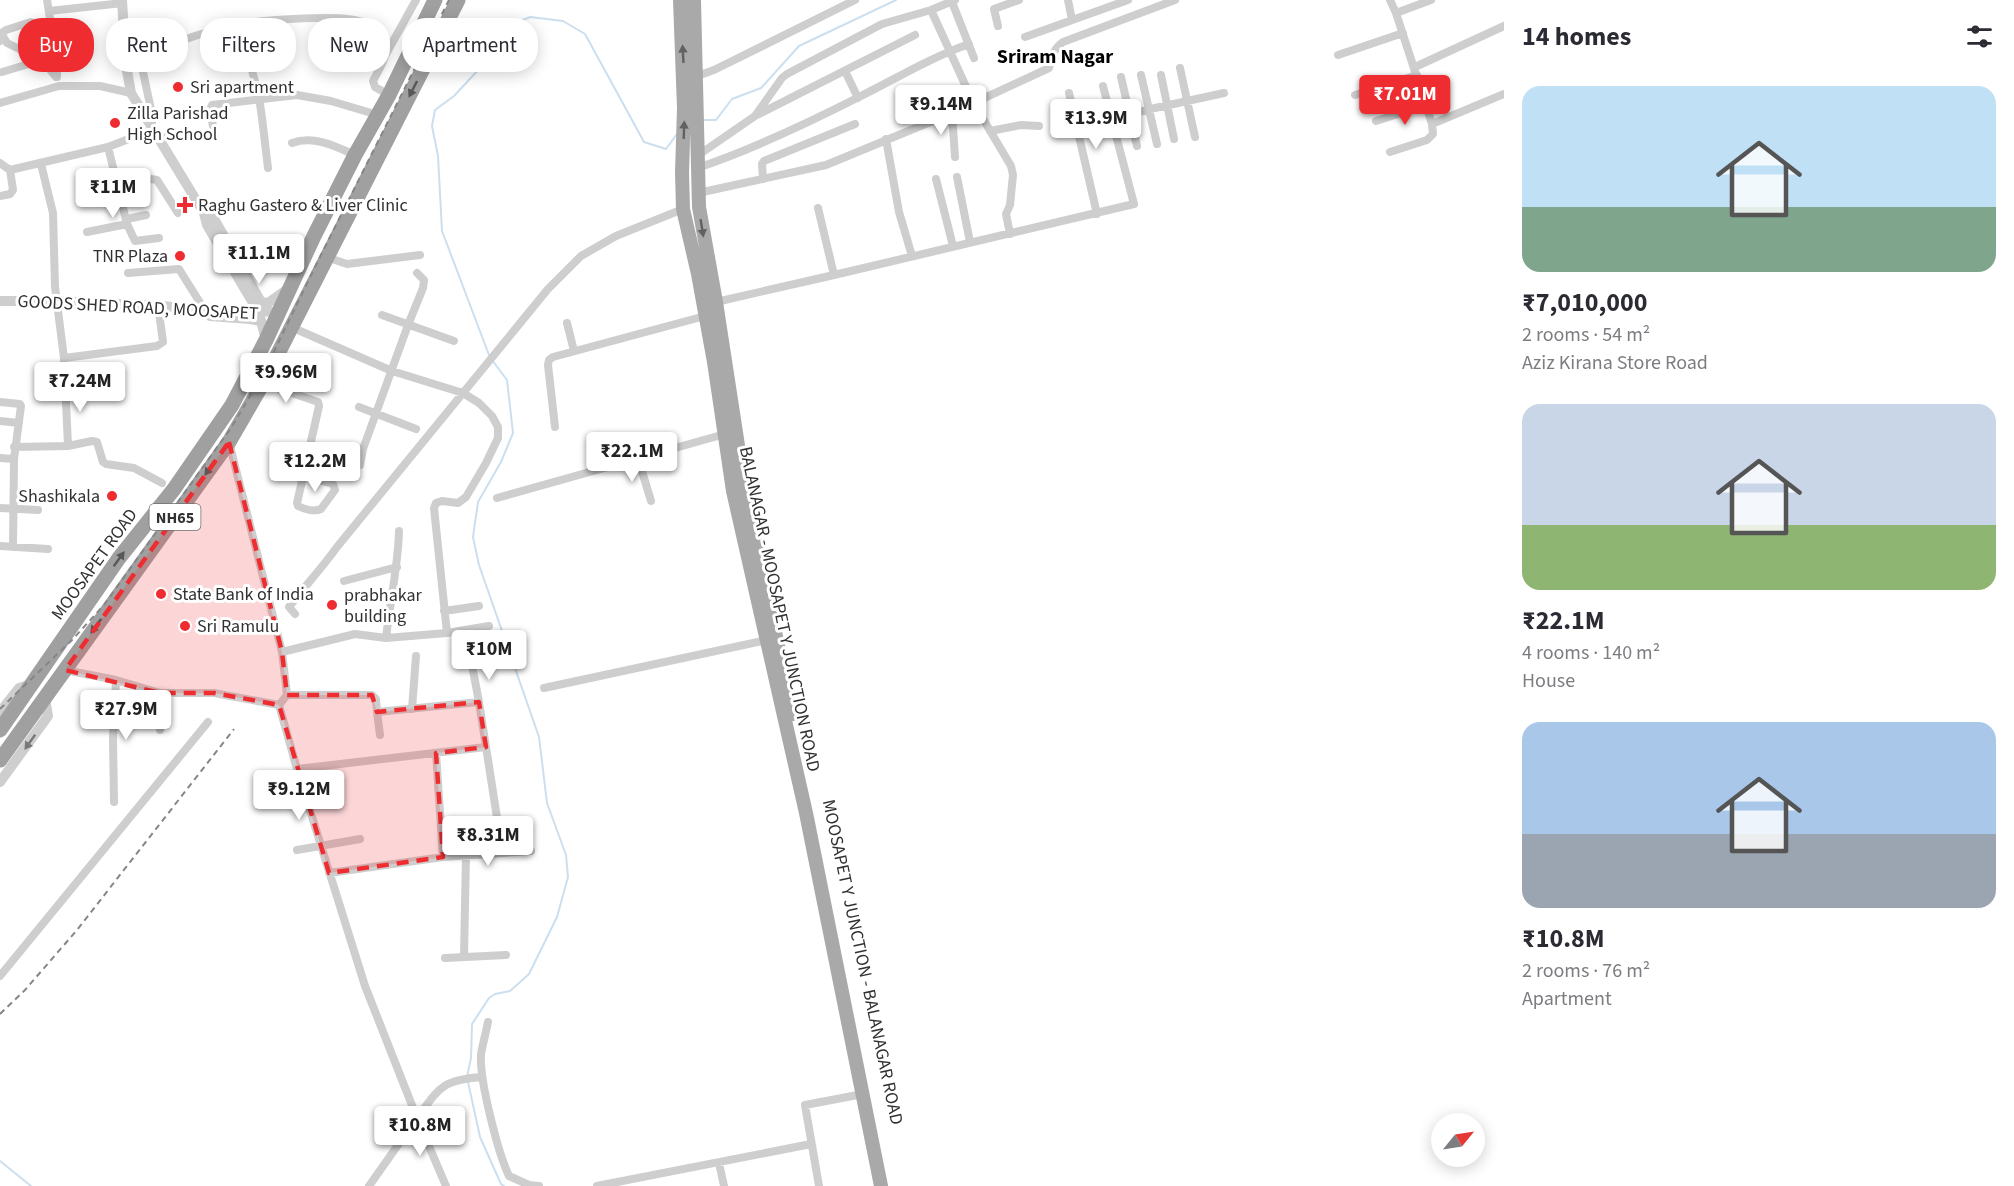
<!DOCTYPE html>
<meta charset="utf-8">
<style>
body{margin:0;font-family:"Source Sans 3",sans-serif;background:#f7f7f7;color:#2b2b33;height:100vh;display:flex;flex-direction:column;font-size:22px;white-space:nowrap}
*{box-sizing:border-box;margin:0}
p{font-size:20px;color:#7c7c81}
.icon{flex:none;width:33px;height:33px;fill:none;stroke:currentColor;stroke-width:2;stroke-linecap:round;stroke-linejoin:round}
.map{position:relative;flex:1;overflow:hidden}
.side{display:flex;flex-direction:column;background:#fff;width:510px}
.side>*{flex:none}
.guide{position:absolute;left:18px;top:18px;width:570px;height:54px;display:flex;gap:12px}
.needle{width:39px;rotate:60deg}
.controls{position:absolute;left:1431px;top:1113px;display:grid;gap:12px}
.controls a{display:grid;place-items:center;width:54px;height:54px;border-radius:50%;background:#fff;box-shadow:0 3px 15px #0003;font-size:30px}
.price{position:absolute;translate:-50% -51px;padding:0 14px;border-radius:6px;background:#fff;color:#222;font-size:20px;line-height:39px;filter:drop-shadow(0 2px 3px #0008)}
.price::after{content:'';position:absolute;left:50%;top:36px;width:18px;height:14px;margin-left:-9px;background:inherit;clip-path:polygon(0 0,100% 0,50% 100%)}
.price.current{background:#ef2d31;color:#fff}
ul{padding:0;list-style:none}
li{display:grid;align-content:center;gap:12px;height:318px;padding:0 18px}
li span{display:grid;place-items:center;height:186px;border-radius:18px;color:#555}
li>.icon{margin-inline-start:auto}
span .icon{width:108px;height:108px;fill:#fffc;stroke-width:1}
li b{font-size:26px}
h2{display:flex;justify-content:space-between;align-items:center;height:72px;padding:0 18px;font-size:26px}
.pill{padding:0 21px;border-radius:24px;background:#fff;box-shadow:0 3px 15px #0003;font-size:21px;line-height:54px}
.pill.current{background:#ef2d31;color:#fff}
main{display:flex;flex:1;min-height:0}
.map>svg:first-child{display:block}
</style>
<main>
<div class="map">
<svg width="1504" height="1186" viewBox="0 0 1504 1186">
<rect width="100%" height="100%" fill="#fff"/>
<g fill="none" stroke-linecap="round" stroke-linejoin="round">
<path stroke="#cbdfef" stroke-width="2" d="M489 62 501 29 530 17 563 21 585 34 644 142 666 149 677 134
M481 67 454 96 435 110 432 126 438 156 442 231 489 355
M703 120H716L732 99 761 88 799 46 896 0
M467 1077 471 1058 472 1024 489 998 495 994 510 991 529 974 557 917 568 877 566 855 547 803 539 737 479 565 473 537 478 502 501 462 513 433 507 380 492 360
M468 1082 480 1137 501 1184 504 1186
M0 1161 31 1186"/>
<path stroke="#cecece" stroke-width="8" d="M47 0 57 61V77
M1068 0 1072 20
M1390 0 1396 13
M952 2 974 58
M931 10 973 102 1011 166 1013 175 1010 205 1006 214 1010 234
M49 11 123 3
M241 24C244 49 254 73 259 98 263 121 265 145 268 168
M998 26 994 9 1019 0
M1 33 7 43 42 60
M1025 37 1128 0
M0 41 2 38V33L6 30 31 22 38 24 51 23
M386 54 416 0
M1338 55 1403 33
M126 65C149 54 173 43 198 35 211 31 225 28 238 25 260 20 347 13 365 23 375 29 386 41 386 52 385 61 377 73 373 81L375 87 389 95
M1415 67 1504 26
M1180 68 1195 137
M845 71 858 98
M2 72 42 60 56 77
M1141 75 1157 144
M1161 75 1174 139
M697 76 714 70 855 0
M1121 77 1137 146
M1069 93 1097 214
M1355 95 1417 75
M0 103 59 86H100L131 93
M952 113 955 157
M757 115 915 35
M1376 121 1426 105
M1432 124 1504 94
M1077 125 1224 93
M990 131 1021 125 1039 126
M157 138 196 135 215 137 210 110 212 105 297 95 331 101 378 115
M886 139 899 212 912 256
M292 143C314 135 335 146 355 155
M108 147 127 224 135 241 159 238
M1390 152 1427 140 1433 134 1432 124 1396 13 1431 0
M697 156 755 116 782 78 787 74 882 24 931 10 955 0
M0 163 10 170 108 147 152 130V114L140 58
M697 168C754 149 808 123 861 96 897 78 932 57 969 44
M957 177 970 242
M763 179 762 164 764 161 855 124
M936 179 953 246
M698 193 826 165 952 113 1049 68C1052 57 1053 49 1063 42L1175 0
M89 194 151 179 157 180 178 213
M0 196 10 194 13 190 10 170
M127 219 146 215
M87 232 127 224
M326 257 347 264 420 255
M128 273 179 269 204 309
M834 275 1134 204 1103 86
M716 302 834 275 818 208
M382 315 454 341
M567 323 574 351
M291 327 392 371 463 393 479 403 492 416 498 427V438L486 463 466 497 458 503 442 501 436 503 434 508 447 633
M64 358 157 346 163 342 159 312
M263 383 318 402 319 406 297 503 298 506C304 509 314 512 321 509L335 490 333 484 302 475
M0 402 20 404 21 406 14 459 13 547
M359 407 416 429
M0 421 19 423
M555 427 548 365 549 360 553 357 705 316
M229 442 282 652 287 695 279 705 297 769 365 986 417 1118 369 1186
M68 446 92 441 97 442 103 462 106 464 134 468 162 483
M14 447 68 446 64 358 55 287 53 213 41 164
M0 458 14 459
M638 458 651 501
M360 465 363 449 408 325 423 288 424 280 417 273
M497 498 725 434
M0 508 38 510
M0 546 48 549
M344 581 397 567
M444 611 479 606
M295 614 289 607C305 586 322 568 337 547L548 289 581 256 616 236 683 209
M386 638C390 602 398 567 399 531
M282 652 355 634 386 638 447 633 489 626
M472 665 479 702
M65 670 116 680 160 693H214L279 705
M544 688 767 640
M160 693V730
M287 695H372L376 699 377 712 479 702 498 824
M412 709 416 656
M377 712 380 735
M436 753 443 857
M297 769 486 747
M114 802 113 738 116 680
M297 850 360 839
M329 873 443 857 531 851
M464 957 466 855
M445 958 506 955
M0 976 208 722
M488 1022C486 1032 483 1043 481 1054 479 1079 498 1153 509 1176L529 1185 539 1186
M719 1163 724 1186
M446 1186 417 1118C440 1087 442 1080 482 1077
M597 1186 811 1144
M819 1186 805 1105 863 1094"/>
<path stroke="#cecece" stroke-width="10" d="M122 0 126 65 131 93 204 213 207 225 259 313 266 340
M204 213 213 217 261 302 268 303 289 288
M0 301H58L277 312
M210 316 250 319 260 321
M0 712 19 688 32 684
M0 782 48 716 45 698"/>
<path stroke="#a9a9a9" stroke-width="14" d="M680 0 684 108 682 173 683 209 698 274 714 362 733 491 806 813 881 1186
M694 0 699 207 716 302 747 504 793 714"/>
<path stroke="#a0a0a0" stroke-width="15" d="M0 730 119 558 174 489 232 405 266 340 314 236 355 155 389 95 435 0
M0 760 229 442 263 383 458 0"/>
<path stroke="#868686" stroke-width="2" stroke-dasharray="6 4.5" stroke-linecap="butt" d="M0 709 72 640 104 605 231 428 261 378 316 265 449 0
M0 1014 25 990 77 930 234 729"/>
</g>
<defs><path id="oneway-solid" d="M-6-.8H1V-3.2L6.5 0L1 3.2V.8H-6Z" transform="scale(1.5)"/></defs>
<g fill="#616161">
<use href="#oneway-solid" transform="translate(683 54) rotate(-93)"/>
<use href="#oneway-solid" transform="translate(684 130) rotate(-88)"/>
<use href="#oneway-solid" transform="translate(702 228) rotate(81)"/>
</g>
<g fill="#585858">
<use href="#oneway-solid" transform="translate(413 89) rotate(117)"/>
<use href="#oneway-solid" transform="translate(210 468) rotate(126)"/>
<use href="#oneway-solid" transform="translate(119 559) rotate(-54)"/>
<use href="#oneway-solid" transform="translate(96 626) rotate(126)"/>
</g>
<use fill="#787878" href="#oneway-solid" transform="translate(30 742) rotate(125)"/>
<path fill="#ef2d31" fill-opacity="0.2" stroke="#ef2d31" stroke-width="4.5" stroke-dasharray="12 8" stroke-linejoin="round" d="M229 442 282 652 287 695H372L377 712 479 702 486 747 436 753 443 857 329 873 279 705 214 693H160L65 670Z"/>
<g fill="#ef2d31" stroke="#fff" stroke-width="2">
<circle cx="178" cy="87" r="6"/>
<circle cx="115" cy="123" r="6"/>
<path d="M182 196h6v6h6v6h-6v6h-6v-6h-6v-6h6z"/>
<circle cx="180" cy="256" r="6"/>
<circle cx="112" cy="496" r="6"/>
<circle cx="161" cy="594" r="6"/>
<circle cx="332" cy="605" r="6"/>
<circle cx="185" cy="626" r="6"/>
</g>
<g text-anchor="middle" stroke-width="6" stroke-linejoin="round" paint-order="stroke">
<rect fill="#fff" stroke="#6f6f6f" stroke-width="1.5" x="149.5" y="504" width="51" height="26" rx="4.5"/>
<g font-size="16" font-weight="bold" fill="#313131">
<text x="175" y="523">NH65</text>
</g>
<g font-size="18" fill="#313131" stroke="#fff" text-anchor="start">
<text x="190" y="93">Sri apartment</text>
<text x="127" y="119">Zilla Parishad<tspan x="127" dy="21">High School</tspan></text>
<text x="198" y="211">Raghu Gastero &amp; Liver Clinic</text>
<text x="168" y="262" text-anchor="end">TNR Plaza</text>
<text x="100" y="502" text-anchor="end">Shashikala</text>
<text x="173" y="600">State Bank of India</text>
<text x="344" y="601">prabhakar<tspan x="344" dy="21">building</tspan></text>
<text x="197" y="632">Sri Ramulu</text>
</g>
<g font-size="18" fill="#313131" stroke="#fff">
<text transform="translate(138 307) rotate(3)" y="6">GOODS SHED ROAD, MOOSAPET</text>
<text transform="translate(94 564) rotate(-54)" y="6">MOOSAPET ROAD</text>
<text transform="translate(780 609) rotate(78)" y="6">BALANAGAR - MOOSAPET Y JUNCTION ROAD</text>
<text transform="translate(863 962) rotate(78)" y="6">MOOSAPET Y JUNCTION - BALANAGAR ROAD</text>
</g>
<g font-size="20" font-weight="bold" fill="#000" stroke="#fff">
<text x="1055" y="63">Sriram Nagar</text>
</g>
</g>
</svg>
<div class="controls">
<a><svg class="needle" viewBox="-14 -14 28 28"><path d="M0-13l5 13h-10z" fill="#e53935"/><path d="M0 13l5-13h-10z" fill="#7c7c81"/></svg></a>
</div>
<b class="price current" style="left:1405px;top:126px">₹7.01M</b>
<b class="price" style="left:941px;top:136px">₹9.14M</b>
<b class="price" style="left:1096px;top:150px">₹13.9M</b>
<b class="price" style="left:113px;top:219px">₹11M</b>
<b class="price" style="left:259px;top:285px">₹11.1M</b>
<b class="price" style="left:286px;top:404px">₹9.96M</b>
<b class="price" style="left:80px;top:413px">₹7.24M</b>
<b class="price" style="left:632px;top:483px">₹22.1M</b>
<b class="price" style="left:315px;top:493px">₹12.2M</b>
<b class="price" style="left:489px;top:681px">₹10M</b>
<b class="price" style="left:126px;top:741px">₹27.9M</b>
<b class="price" style="left:299px;top:821px">₹9.12M</b>
<b class="price" style="left:488px;top:867px">₹8.31M</b>
<b class="price" style="left:420px;top:1157px">₹10.8M</b>
<div class="guide">
<a class="pill current">Buy</a>
<a class="pill">Rent</a>
<a class="pill">Filters</a>
<a class="pill">New</a>
<a class="pill">Apartment</a>
</div>
</div>
<section class="side">
<h2>14 homes<svg class="icon" aria-label="filters" viewBox="0 0 24 24"><path d="M4 7h16M4 17h16"/><circle cx="9" cy="7" r="2"/><circle cx="15" cy="17" r="2"/></svg></h2>
<ul>
<li><span style="background:linear-gradient(#bfe0f5 65%,#7fa58c 0)"><svg class="icon" aria-label="home" viewBox="0 0 24 24"><path d="M3 11l9-7 9 7M6 9v11h12V9"/></svg></span><div><b>₹7,010,000</b><p>2 rooms · 54 m²</p><p>Aziz Kirana Store Road</p></div></li>
<li><span style="background:linear-gradient(#c9d6e8 65%,#8fb573 0)"><svg class="icon" aria-label="home" viewBox="0 0 24 24"><path d="M3 11l9-7 9 7M6 9v11h12V9"/></svg></span><div><b>₹22.1M</b><p>4 rooms · 140 m²</p><p>House</p></div></li>
<li><span style="background:linear-gradient(#a9c7e8 60%,#9aa5b1 0)"><svg class="icon" aria-label="home" viewBox="0 0 24 24"><path d="M3 11l9-7 9 7M6 9v11h12V9"/></svg></span><div><b>₹10.8M</b><p>2 rooms · 76 m²</p><p>Apartment</p></div></li>
</ul>
</section>
</main>
